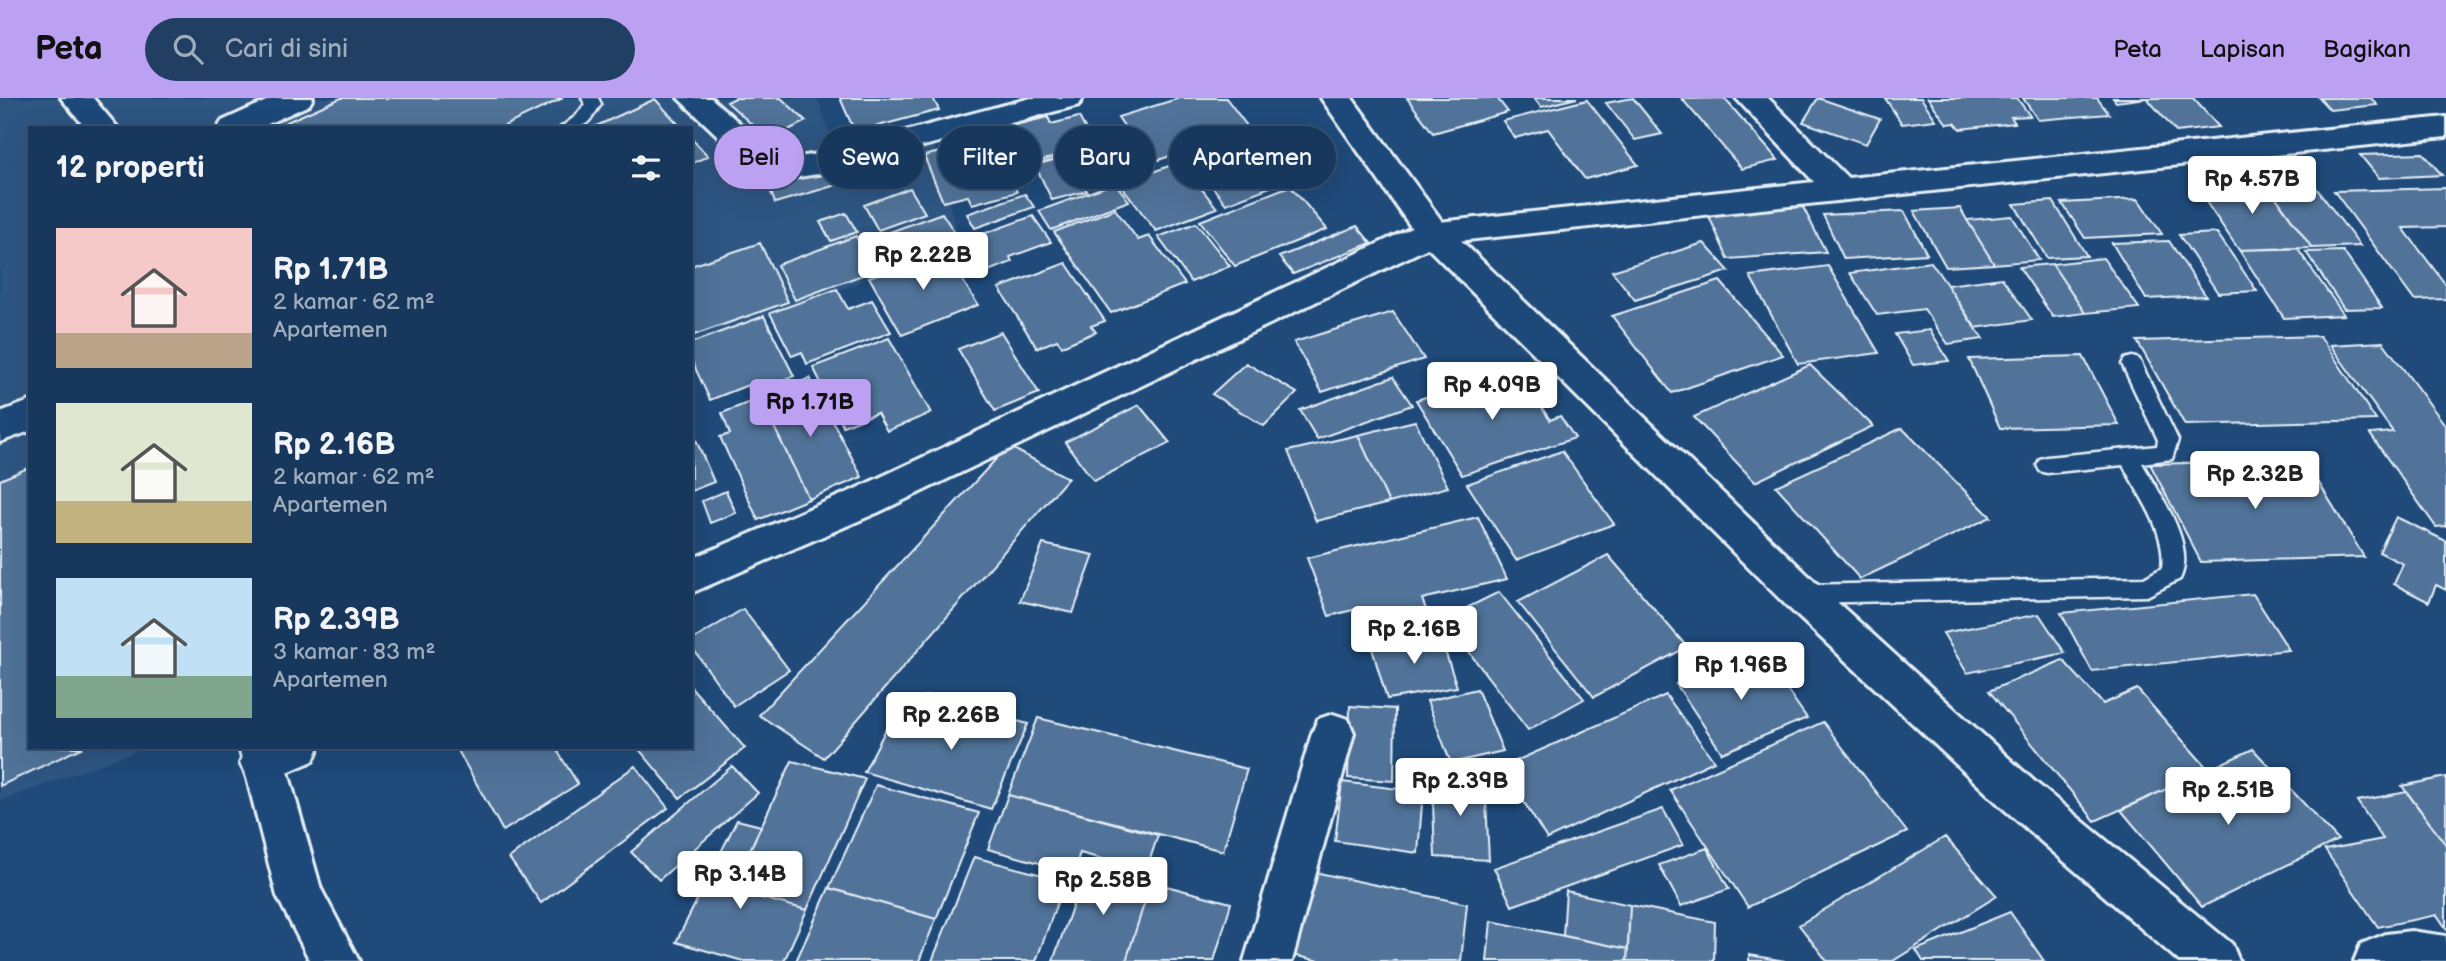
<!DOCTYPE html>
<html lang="id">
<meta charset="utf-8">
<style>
body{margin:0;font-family:"Balsamiq Sans",sans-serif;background:#203f62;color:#f1f3f6;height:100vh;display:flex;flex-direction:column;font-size:26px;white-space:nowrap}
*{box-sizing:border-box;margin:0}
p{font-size:23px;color:#9eacbb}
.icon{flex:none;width:38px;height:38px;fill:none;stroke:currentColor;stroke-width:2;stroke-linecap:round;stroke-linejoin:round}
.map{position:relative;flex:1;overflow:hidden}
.side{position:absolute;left:28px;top:28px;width:665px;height:623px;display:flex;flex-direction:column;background:#17385c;border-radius:0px;box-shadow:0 7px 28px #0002,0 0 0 2px #365272}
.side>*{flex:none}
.guide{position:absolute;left:714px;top:28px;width:665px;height:63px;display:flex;gap:14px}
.price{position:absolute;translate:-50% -60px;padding:0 16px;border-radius:7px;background:#fff;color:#222;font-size:23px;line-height:46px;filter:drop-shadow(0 2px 4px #0008)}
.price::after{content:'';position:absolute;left:50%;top:42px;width:21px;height:16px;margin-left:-10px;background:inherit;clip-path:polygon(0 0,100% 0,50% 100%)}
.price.active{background:#bca0f2;color:#111}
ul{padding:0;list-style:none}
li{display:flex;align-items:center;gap:21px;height:175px;padding:0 28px}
li span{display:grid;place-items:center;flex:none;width:196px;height:140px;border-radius:0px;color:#555}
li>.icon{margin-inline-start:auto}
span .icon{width:84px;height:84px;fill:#fffc;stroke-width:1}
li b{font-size:30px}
h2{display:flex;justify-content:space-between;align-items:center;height:84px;padding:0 28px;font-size:30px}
.chip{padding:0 24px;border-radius:32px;background:#17385c;box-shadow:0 7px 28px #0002,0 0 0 2px #365272;font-size:24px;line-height:63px}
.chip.active{background:#bca0f2;color:#111}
header{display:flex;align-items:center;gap:42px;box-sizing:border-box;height:98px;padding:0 35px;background:#bca0f2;color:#111}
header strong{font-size:33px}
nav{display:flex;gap:38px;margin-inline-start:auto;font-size:24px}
.search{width:490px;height:63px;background:#203f62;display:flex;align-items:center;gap:18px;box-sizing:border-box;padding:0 24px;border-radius:38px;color:#9eacbb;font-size:26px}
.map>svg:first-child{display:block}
</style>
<header>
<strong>Peta</strong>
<div class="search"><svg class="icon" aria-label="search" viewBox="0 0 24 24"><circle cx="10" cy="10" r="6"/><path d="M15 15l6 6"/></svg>Cari di sini</div>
<nav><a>Peta</a><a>Lapisan</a><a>Bagikan</a></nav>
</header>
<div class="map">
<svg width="2446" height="863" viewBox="0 0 2446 863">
<rect width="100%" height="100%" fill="#1f4a7a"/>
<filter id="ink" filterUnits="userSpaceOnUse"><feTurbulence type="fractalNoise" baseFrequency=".0143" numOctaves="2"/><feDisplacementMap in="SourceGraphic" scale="14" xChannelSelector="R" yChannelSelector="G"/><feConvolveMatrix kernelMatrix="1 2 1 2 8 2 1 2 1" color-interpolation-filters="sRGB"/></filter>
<g filter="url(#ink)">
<path fill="#2e5683" d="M0 0H817L840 65 929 31 960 145 691 249V30H30V649H148L0 703Z"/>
<path fill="#517399" stroke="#e8f1f8" stroke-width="2" d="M341 0H563L500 30H285L282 26Z
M735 0H781L806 23 769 42 727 4Z
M840 0H933L939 12 855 34Z
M1180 0H1226L1250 32 1149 65 1118 19Z
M1407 0H1497L1508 14 1433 35Z
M1534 0H1577L1541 9Z
M1633 0 1662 36 1635 42 1606 5Z
M1724 0 1778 62 1742 71 1682 1Z
M1818 0 1880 21 1866 46 1803 24Z
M1885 0H1921L1936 22 1902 26Z
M1928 0H2017L2030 18 2011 19 2015 25 1960 31 1955 25 1947 26Z
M2023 0H2097L2109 16 2038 22Z
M2113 0H2193L2219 29 2176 34 2147 0 2116 4Z
M2319 0H2371L2377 7 2330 12Z
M655 1 682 30H592Z
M1587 2 1638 67 1585 81 1548 31 1515 40 1503 23Z
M1048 19 1051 26 1079 19 1095 48 1040 63 1031 44 1021 47 1011 28Z
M691 40 708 58 691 66Z
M1240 40 1250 51 1269 43 1299 78 1226 106 1188 58Z
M994 45 1017 94 972 106 968 98 943 104 924 58 960 49 962 53Z
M1118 45 1134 73 1083 87 1087 93 1052 102 1035 67Z
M2423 55 2442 77 2379 80 2360 57Z
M852 61 860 80 775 105 768 86Z
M2296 63 2360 148 2312 150 2251 64Z
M1180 64 1217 110 1156 133 1120 86Z
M2264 83 2312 150 2239 152 2193 85Z
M1115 85 1129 103 1051 132 1039 113Z
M1290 88 1327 131 1235 168 1200 123Z
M910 90 925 115 878 132 864 107Z
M2446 90V129L2403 130 2446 187V201L2414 202 2334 93Z
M1025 96 1034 109 975 130 967 116Z
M2138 101 2162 136 2085 140 2062 105Z
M2053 103 2087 158 2047 160 2014 106Z
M1803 109 1826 154 1728 161 1708 116Z
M1960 110 1967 122 1994 166 1946 169 1914 113Z
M1115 111 1138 142 1149 138 1185 186 1111 215 1054 134Z
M1904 113 1927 156 1844 161 1823 117Z
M846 115 857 134 831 143 820 124Z
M942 115 958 140 902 161 887 135Z
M1033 118 1051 144 1010 159 1012 164 988 173 969 141Z
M2012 118 2039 162 1994 166 1967 122Z
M1196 125 1230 168 1191 184 1158 139Z
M1357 128 1371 145 1293 176 1279 159Z
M2217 135 2257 193 2218 195 2179 137Z
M856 138 861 147 877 141 892 166 795 202 777 167Z
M2169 143 2206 198 2146 201 2112 145Z
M760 145 788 204 691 238V168Z
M1704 145 1729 173 1635 202 1612 173Z
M2297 150 2344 217 2284 220 2239 152Z
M943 151 978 207 902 237 869 179Z
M2343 153 2382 210 2344 211 2306 154Z
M2103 160 2139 210 2085 215 2052 166Z
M1931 164 1947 187 1983 241 1948 246 1924 211 1877 217 1850 175Z
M1066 165 1105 223 1091 228 1096 234 1062 248 1057 242 1037 250 999 190Z
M2052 166 2085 215 2053 219 2019 169Z
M1828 168 1879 255 1798 266 1750 178Z
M2002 180 2032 222 1975 230 1947 187Z
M1720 183 1783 257 1672 295 1612 218Z
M837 191 848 211 872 202 891 234 807 266 802 254 792 258 770 215Z
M1393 214 1424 261 1322 294 1294 244Z
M764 218 794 278 752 294 748 287 710 302 691 261V245Z
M1930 232 1949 263 1913 267 1895 236Z
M1001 234 1039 295 995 313 958 251Z
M2320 238 2376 322 2185 327 2137 243Z
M889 240 931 315 887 333 877 315 843 328 813 269Z
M2383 244 2446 328V428L2436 429 2370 336 2393 334 2330 247Z
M2083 258 2119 327 2000 330 1969 261Z
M1246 265 1297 295 1264 328 1212 296Z
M1810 267 1873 328 1755 384 1694 319Z
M1516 271 1550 322 1560 318 1575 340 1462 377 1416 302Z
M1393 279 1412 307 1317 341 1300 312Z
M810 280 862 379 809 401 760 300Z
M760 300 809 401 758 422 720 339 730 336 722 315Z
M1139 307 1170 345 1094 383 1065 344Z
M1415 323 1448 389 1389 405 1358 337Z
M691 330 714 384 691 393Z
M1902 330 1991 419 1860 481 1776 388Z
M1358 337 1389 405 1316 423 1288 353Z
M1008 348 1068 380 824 660 759 617Z
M1562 353 1614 426 1516 462 1467 386Z
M2305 362 2364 459 2201 464 2150 366Z
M30 369V649H83L0 688V382Z
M726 393 736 415 710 425 702 403Z
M1478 419 1507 481 1422 501 1430 522 1368 538 1357 511 1329 518 1307 460Z
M2396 419 2446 443V492L2436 487 2429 504 2394 486 2403 466 2379 454Z
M1043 446 1094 457 1073 515 1020 503Z
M1608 457 1687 549 1594 599 1518 504Z
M1499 494 1584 601 1528 632 1444 521Z
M2253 496 2289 552 2092 573 2061 515Z
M743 511 789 572 734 608 691 548V543Z
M2039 516 2065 555 1967 575 1943 535Z
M1439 535 1457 589 1387 601 1371 547Z
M1760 554 1807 620 1722 655 1676 586Z
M2063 562 2103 606 2137 591 2209 672 2095 723 1989 593Z
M691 589 745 650 680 700 637 649H691Z
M1477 591 1503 653 1451 665 1427 603Z
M1666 597 1714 663 1547 741 1502 669Z
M925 598 1028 626 991 711 864 674 886 631 906 636Z
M1350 608 1395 611 1394 683 1348 680Z
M1038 620 1247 671 1223 753 1008 697Z
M1823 624 1907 734 1748 809 1670 692Z
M456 649H565L558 654 578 686 503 733Z
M2253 651 2338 742 2202 809 2121 712Z
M792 663 865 681 807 812 731 792Z
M635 668 668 710 541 805 509 760Z
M732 668 758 695 659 782 631 754Z
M1432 678 1485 682 1489 762 1435 759Z
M2446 679V747L2402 688Z
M1342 684 1423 694 1418 755 1335 743Z
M876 687 979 715 936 821 829 790Z
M2407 694 2446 747V830L2437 817 2378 829 2325 752 2383 741 2357 703Z
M1008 697 1158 737 1146 773 1080 755 1073 774 988 751Z
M1663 711 1683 747 1512 808 1494 770Z
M737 722 761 728 731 792 807 812 784 863H743L676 844Z
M1945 739 1997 798 1893 863H1827L1799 827Z
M1707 750 1729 791 1681 808 1659 767Z
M974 759 1065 783 1036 863H932Z
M1087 767 1151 784 1126 863H1053Z
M1295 770 1467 806 1461 863H1320L1278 854Z
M1151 784 1231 805 1214 863H1126Z
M829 790 936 821 919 863H796Z
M1566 793 1630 807 1628 851 1563 838Z
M1630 807 1715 824 1714 863H1627Z
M2010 814 2044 863H1923L1916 852Z
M1491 823 1628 851 1627 863H1487Z
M1749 857 1785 863H1749Z"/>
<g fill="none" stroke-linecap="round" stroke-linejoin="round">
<defs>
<path id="service" d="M582 0H598L601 6C587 28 586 30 560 30L576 18 585 6Z
M2132 259 2139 261 2178 342 2172 361 2142 365C2159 395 2197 447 2180 481L2147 498 1801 505 1793 502 1790 496 1793 490 1801 487 2144 480 2162 470C2167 433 2139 398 2123 367L2047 375 2040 373 2037 367 2040 361 2047 359 2157 348 2158 342 2122 266 2125 261Z"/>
<path id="minor" d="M273 0H313L309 7 259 30H218L222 23Z
M678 0H711L773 55 792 60 818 56 1031 0H1083L1079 7 818 76 792 80 752 70Z
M1736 0H1768L1848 80 2446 19V39L1438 145 879 414 691 495V461L853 392 1420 126 1814 84Z
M30 303V333L0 344V314Z
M1333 616 1348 621 1354 635 1292 863H1244L1312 635 1318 621Z
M251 649H319L313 663 262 685 247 679 240 665 247 651Z
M2411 833 2446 838V863H2354L2361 846 2386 836Z"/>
<path id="secondary" d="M1321 0H1352L1444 126 1815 484 2035 684 2232 846 2239 863H2179L2005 712 1787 508 1420 142Z"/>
<path id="primary" d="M61 0H93L118 30H86Z
M239 649H281L321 791 359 863H310L277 798Z"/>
</defs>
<use href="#service" stroke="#e8f1f8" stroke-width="5"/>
<use href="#minor" stroke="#e8f1f8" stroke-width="6"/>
<use href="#secondary" stroke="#e8f1f8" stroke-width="6"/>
<use href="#primary" stroke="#e8f1f8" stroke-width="6"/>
<use href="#service" fill="#1f4a7a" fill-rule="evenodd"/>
<use href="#minor" fill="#1f4a7a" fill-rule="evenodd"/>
<use href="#secondary" fill="#1f4a7a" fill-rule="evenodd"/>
<use href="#primary" fill="#1f4a7a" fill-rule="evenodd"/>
</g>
</g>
</svg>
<b class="price" style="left:2252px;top:118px">Rp 4.57B</b>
<b class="price" style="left:923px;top:194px">Rp 2.22B</b>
<b class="price" style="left:1492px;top:324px">Rp 4.09B</b>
<b class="price active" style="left:810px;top:341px">Rp 1.71B</b>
<b class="price" style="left:2255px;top:413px">Rp 2.32B</b>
<b class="price" style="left:1414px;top:568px">Rp 2.16B</b>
<b class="price" style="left:1741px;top:604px">Rp 1.96B</b>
<b class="price" style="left:951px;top:654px">Rp 2.26B</b>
<b class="price" style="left:1460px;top:720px">Rp 2.39B</b>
<b class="price" style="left:2228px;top:729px">Rp 2.51B</b>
<b class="price" style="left:740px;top:813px">Rp 3.14B</b>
<b class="price" style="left:1103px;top:819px">Rp 2.58B</b>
<div class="guide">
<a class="chip active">Beli</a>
<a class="chip">Sewa</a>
<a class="chip">Filter</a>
<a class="chip">Baru</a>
<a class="chip">Apartemen</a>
</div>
<section class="side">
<h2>12 properti<svg class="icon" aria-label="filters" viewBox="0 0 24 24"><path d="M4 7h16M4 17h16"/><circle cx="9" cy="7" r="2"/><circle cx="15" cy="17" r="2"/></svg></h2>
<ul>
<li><span style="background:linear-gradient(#f6c9c9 75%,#b9a48a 0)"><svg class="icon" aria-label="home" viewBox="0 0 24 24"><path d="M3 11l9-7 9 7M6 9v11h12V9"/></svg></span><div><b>Rp 1.71B</b><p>2 kamar · 62 m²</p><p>Apartemen</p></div></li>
<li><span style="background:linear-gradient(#dfe7d0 70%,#c2b280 0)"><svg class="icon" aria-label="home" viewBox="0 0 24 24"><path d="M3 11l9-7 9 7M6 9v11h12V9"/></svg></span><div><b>Rp 2.16B</b><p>2 kamar · 62 m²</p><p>Apartemen</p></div></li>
<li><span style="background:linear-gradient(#bfe0f5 70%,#7fa58c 0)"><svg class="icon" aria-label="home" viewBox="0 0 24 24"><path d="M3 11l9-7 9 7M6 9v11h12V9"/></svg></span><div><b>Rp 2.39B</b><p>3 kamar · 83 m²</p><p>Apartemen</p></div></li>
</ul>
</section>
</div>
